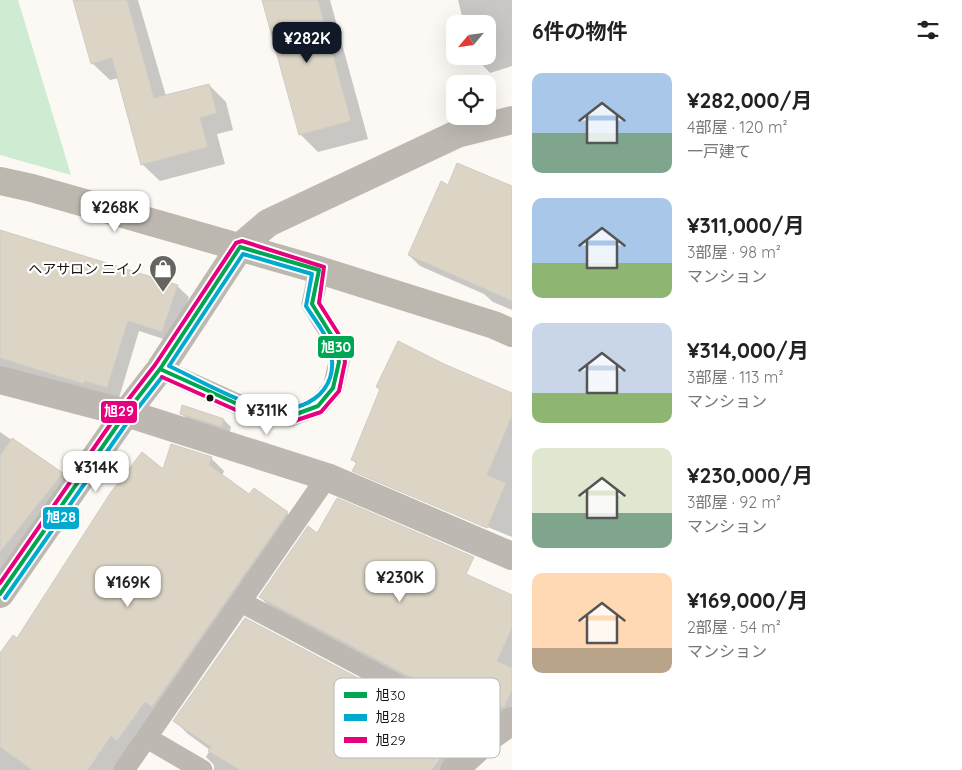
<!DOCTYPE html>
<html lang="ja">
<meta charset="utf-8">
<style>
body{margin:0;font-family:Quicksand,"Noto Sans JP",sans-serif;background:#f2f2f2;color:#222;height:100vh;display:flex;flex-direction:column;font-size:19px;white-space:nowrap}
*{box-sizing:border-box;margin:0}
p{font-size:16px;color:#767676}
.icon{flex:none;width:28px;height:28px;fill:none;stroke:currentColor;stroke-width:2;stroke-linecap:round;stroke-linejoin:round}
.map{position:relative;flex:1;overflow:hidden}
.drawer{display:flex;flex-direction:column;background:#fff;width:450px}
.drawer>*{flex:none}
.needle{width:32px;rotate:241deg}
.buttons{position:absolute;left:446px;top:15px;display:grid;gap:10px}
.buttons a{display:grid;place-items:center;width:50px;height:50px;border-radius:10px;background:#fff;box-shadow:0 5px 20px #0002;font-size:25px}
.price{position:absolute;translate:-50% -42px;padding:0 11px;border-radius:10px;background:#fff;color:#222;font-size:16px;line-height:32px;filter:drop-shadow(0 1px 2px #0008)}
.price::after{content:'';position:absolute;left:50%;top:30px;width:15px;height:11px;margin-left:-8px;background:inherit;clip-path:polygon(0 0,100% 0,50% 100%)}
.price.selected{background:#111827;color:#fff}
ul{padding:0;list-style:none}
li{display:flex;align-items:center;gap:15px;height:125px;padding:0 20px}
li span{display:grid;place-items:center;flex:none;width:140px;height:100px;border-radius:10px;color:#555}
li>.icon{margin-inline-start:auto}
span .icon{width:60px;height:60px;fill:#fffc;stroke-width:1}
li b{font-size:21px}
h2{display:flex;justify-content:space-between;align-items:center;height:60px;padding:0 20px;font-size:21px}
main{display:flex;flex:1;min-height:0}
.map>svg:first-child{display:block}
</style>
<main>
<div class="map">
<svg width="512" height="770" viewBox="0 0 512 770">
<rect width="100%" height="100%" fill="#fcf9f4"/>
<path fill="#cdecd1" d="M0 0H18L71 175 0 155Z"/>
<path fill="#0003" d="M75 0H138L166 96 209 85 226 102 233 130 217 134 225 164 160 181 142 164 119 78 110 80 92 63Z
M264 0H330L368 139 318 152 300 134Z
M458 0H512V66L490 73 474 56H488V24H464Z
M448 186 512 188V310L493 302 484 294 420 266 409 255Z
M0 230 177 286 189 297 173 342 139 331 119 398 0 368Z
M443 365 512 395V537L368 478 353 460 381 390 377 386Z
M181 413 224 420 231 427 229 434 189 421Z
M0 432 62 474 76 488 0 586Z
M211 458 224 471 222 476 250 495 287 513 300 526 123 770H0V655L17 640 164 471Z
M318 535 512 596V719L491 710 483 721 273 610 260 597Z
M245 620 456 731 469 744 452 770H431L455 734H452L428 770H214V765L206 757 210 750 188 734 175 721Z"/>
<path fill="#dcd5c6" stroke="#cecbc7" d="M73 0H127L154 98 209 84 217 113 200 118 208 147 141 165 112 58 91 64Z
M262 0H318L351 121 299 135Z
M457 163 512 186V301L408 255 441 181 448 185Z
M0 230 178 285 162 332 128 321 107 388 85 381 84 384 0 358Z
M398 341 444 364 512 393V416L487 475 506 483 487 528 352 471 357 462 351 460 380 389 376 387Z
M182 405 224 419 222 427 180 414Z
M12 438 63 473 0 552V456Z
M171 444 212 457 209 465 249 494 254 488 288 512 152 707 145 702 117 741 111 736 88 770H32L0 747V653L13 635 17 638 111 492 142 452 163 469Z
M337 498 474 557 466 574 512 595V628L497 661 512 668V690L504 708 478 697 470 709 259 597 308 526 317 533Z
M245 618 456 730 430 770H240L208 751 211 747 173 721Z"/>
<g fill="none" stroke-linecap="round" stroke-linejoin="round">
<path stroke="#beb8b2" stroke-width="21" d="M160 369 255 412 291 416 318 406 333 388 339 362 335 341 312 304 319 270
M241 602 492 735
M147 738 202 770
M124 770 327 477"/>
<path stroke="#beb8b2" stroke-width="28" d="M0 380 126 413 327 477 512 556
M0 594 126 413 160 369 240 247 268 223 457 134 512 120
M454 770 492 735 512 721"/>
<path stroke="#bdb8af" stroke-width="28" d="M0 181 32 188 319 270 494 325 512 333"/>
<defs>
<path id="bus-1" d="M160 369 255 412 291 416 318 406 333 388 339 362 335 341 312 304 319 270
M0 594 126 413 160 369 240 247 319 270"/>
<path id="bus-2" d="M243 254 312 274 306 306C313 318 325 331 329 345 345 394 298 419 256 406 226 396 197 379 169 366Z
M5 598 131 417 162 377"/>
<path id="bus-3" d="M0 583 121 409 155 365 236 243 242 241 324 267 319 303 341 338 345 362 339 391 321 412 291 422 254 418 162 377"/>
</defs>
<use href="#bus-1" stroke="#fff" stroke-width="8"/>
<use href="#bus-2" stroke="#fff" stroke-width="8"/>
<use href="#bus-3" stroke="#fff" stroke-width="8"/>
<use href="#bus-1" stroke="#00a651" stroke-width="4"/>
<use href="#bus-2" stroke="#00a9ce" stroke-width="4"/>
<use href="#bus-3" stroke="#e5007d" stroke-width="4"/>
</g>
<defs>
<symbol id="shop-pin" viewBox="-11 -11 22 30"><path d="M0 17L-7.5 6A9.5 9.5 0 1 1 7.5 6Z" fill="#66645f" stroke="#fff"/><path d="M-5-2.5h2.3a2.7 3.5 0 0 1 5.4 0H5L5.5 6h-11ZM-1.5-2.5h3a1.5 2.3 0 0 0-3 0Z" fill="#fff"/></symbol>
</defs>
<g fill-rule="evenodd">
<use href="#shop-pin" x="147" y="253" width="32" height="43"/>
</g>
<circle fill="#15130f" stroke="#fff" stroke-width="2" cx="210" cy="398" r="4.5"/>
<g text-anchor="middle" stroke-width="4.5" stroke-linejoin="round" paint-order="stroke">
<g font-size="14" fill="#15130f" stroke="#fff" text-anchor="end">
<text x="144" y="274">ヘアサロン ニイノ</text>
</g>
</g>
<rect x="334" y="678" width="166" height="80" rx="8" fill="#fff" stroke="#b9b8b7" stroke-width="1"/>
<rect x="344" y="692" width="23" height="6" fill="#00a651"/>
<rect x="344" y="714" width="23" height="7" fill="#00a9ce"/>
<rect x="344" y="737" width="23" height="6" fill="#e5007d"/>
<g font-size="14" fill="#15130f">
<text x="376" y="700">旭30</text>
<text x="376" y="722">旭28</text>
<text x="376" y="745">旭29</text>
</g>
<g stroke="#fff" stroke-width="2">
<rect x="317" y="335" width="38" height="24" rx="5" fill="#00a651"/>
<rect x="100" y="400" width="38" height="24" rx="5" fill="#e5007d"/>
<rect x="42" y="506" width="38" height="24" rx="5" fill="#00a9ce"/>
</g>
<g font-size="14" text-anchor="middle" font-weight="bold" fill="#fff">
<text x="336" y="352">旭30</text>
<text x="119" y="416">旭29</text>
<text x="61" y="522">旭28</text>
</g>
</svg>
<div class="buttons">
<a><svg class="needle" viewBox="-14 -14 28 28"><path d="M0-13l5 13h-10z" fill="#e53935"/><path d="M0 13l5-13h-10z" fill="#767676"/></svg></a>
<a><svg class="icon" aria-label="locate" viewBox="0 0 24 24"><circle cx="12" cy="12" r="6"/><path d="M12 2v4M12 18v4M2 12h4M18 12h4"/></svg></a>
</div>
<b class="price selected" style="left:307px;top:64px">¥282K</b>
<b class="price" style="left:115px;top:233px">¥268K</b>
<b class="price" style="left:267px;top:436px">¥311K</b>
<b class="price" style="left:96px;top:493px">¥314K</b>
<b class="price" style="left:400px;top:603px">¥230K</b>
<b class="price" style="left:128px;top:608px">¥169K</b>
</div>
<section class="drawer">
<h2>6件の物件<svg class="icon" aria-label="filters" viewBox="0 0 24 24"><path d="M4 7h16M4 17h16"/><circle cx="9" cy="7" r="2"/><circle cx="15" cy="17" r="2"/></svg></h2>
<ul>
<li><span style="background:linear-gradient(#a9c7e8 60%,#7fa58c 0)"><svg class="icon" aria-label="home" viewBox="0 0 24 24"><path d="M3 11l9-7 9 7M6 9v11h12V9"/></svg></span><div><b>¥282,000/月</b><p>4部屋 · 120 m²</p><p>一戸建て</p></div></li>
<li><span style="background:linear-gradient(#a9c7e8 65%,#8fb573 0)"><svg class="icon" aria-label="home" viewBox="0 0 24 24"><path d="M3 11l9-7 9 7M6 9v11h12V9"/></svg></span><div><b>¥311,000/月</b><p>3部屋 · 98 m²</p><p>マンション</p></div></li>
<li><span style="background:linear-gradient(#c9d6e8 70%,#8fb573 0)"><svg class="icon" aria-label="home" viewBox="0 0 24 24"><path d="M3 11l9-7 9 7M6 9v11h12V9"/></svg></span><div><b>¥314,000/月</b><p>3部屋 · 113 m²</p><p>マンション</p></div></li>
<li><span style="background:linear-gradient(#dfe7d0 65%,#7fa58c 0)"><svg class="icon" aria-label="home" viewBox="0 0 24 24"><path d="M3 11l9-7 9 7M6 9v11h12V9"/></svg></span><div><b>¥230,000/月</b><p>3部屋 · 92 m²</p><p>マンション</p></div></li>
<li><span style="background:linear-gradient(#ffd9b3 75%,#b9a48a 0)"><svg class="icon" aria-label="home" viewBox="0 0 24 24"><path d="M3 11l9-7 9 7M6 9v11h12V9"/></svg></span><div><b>¥169,000/月</b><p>2部屋 · 54 m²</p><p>マンション</p></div></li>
</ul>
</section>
</main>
